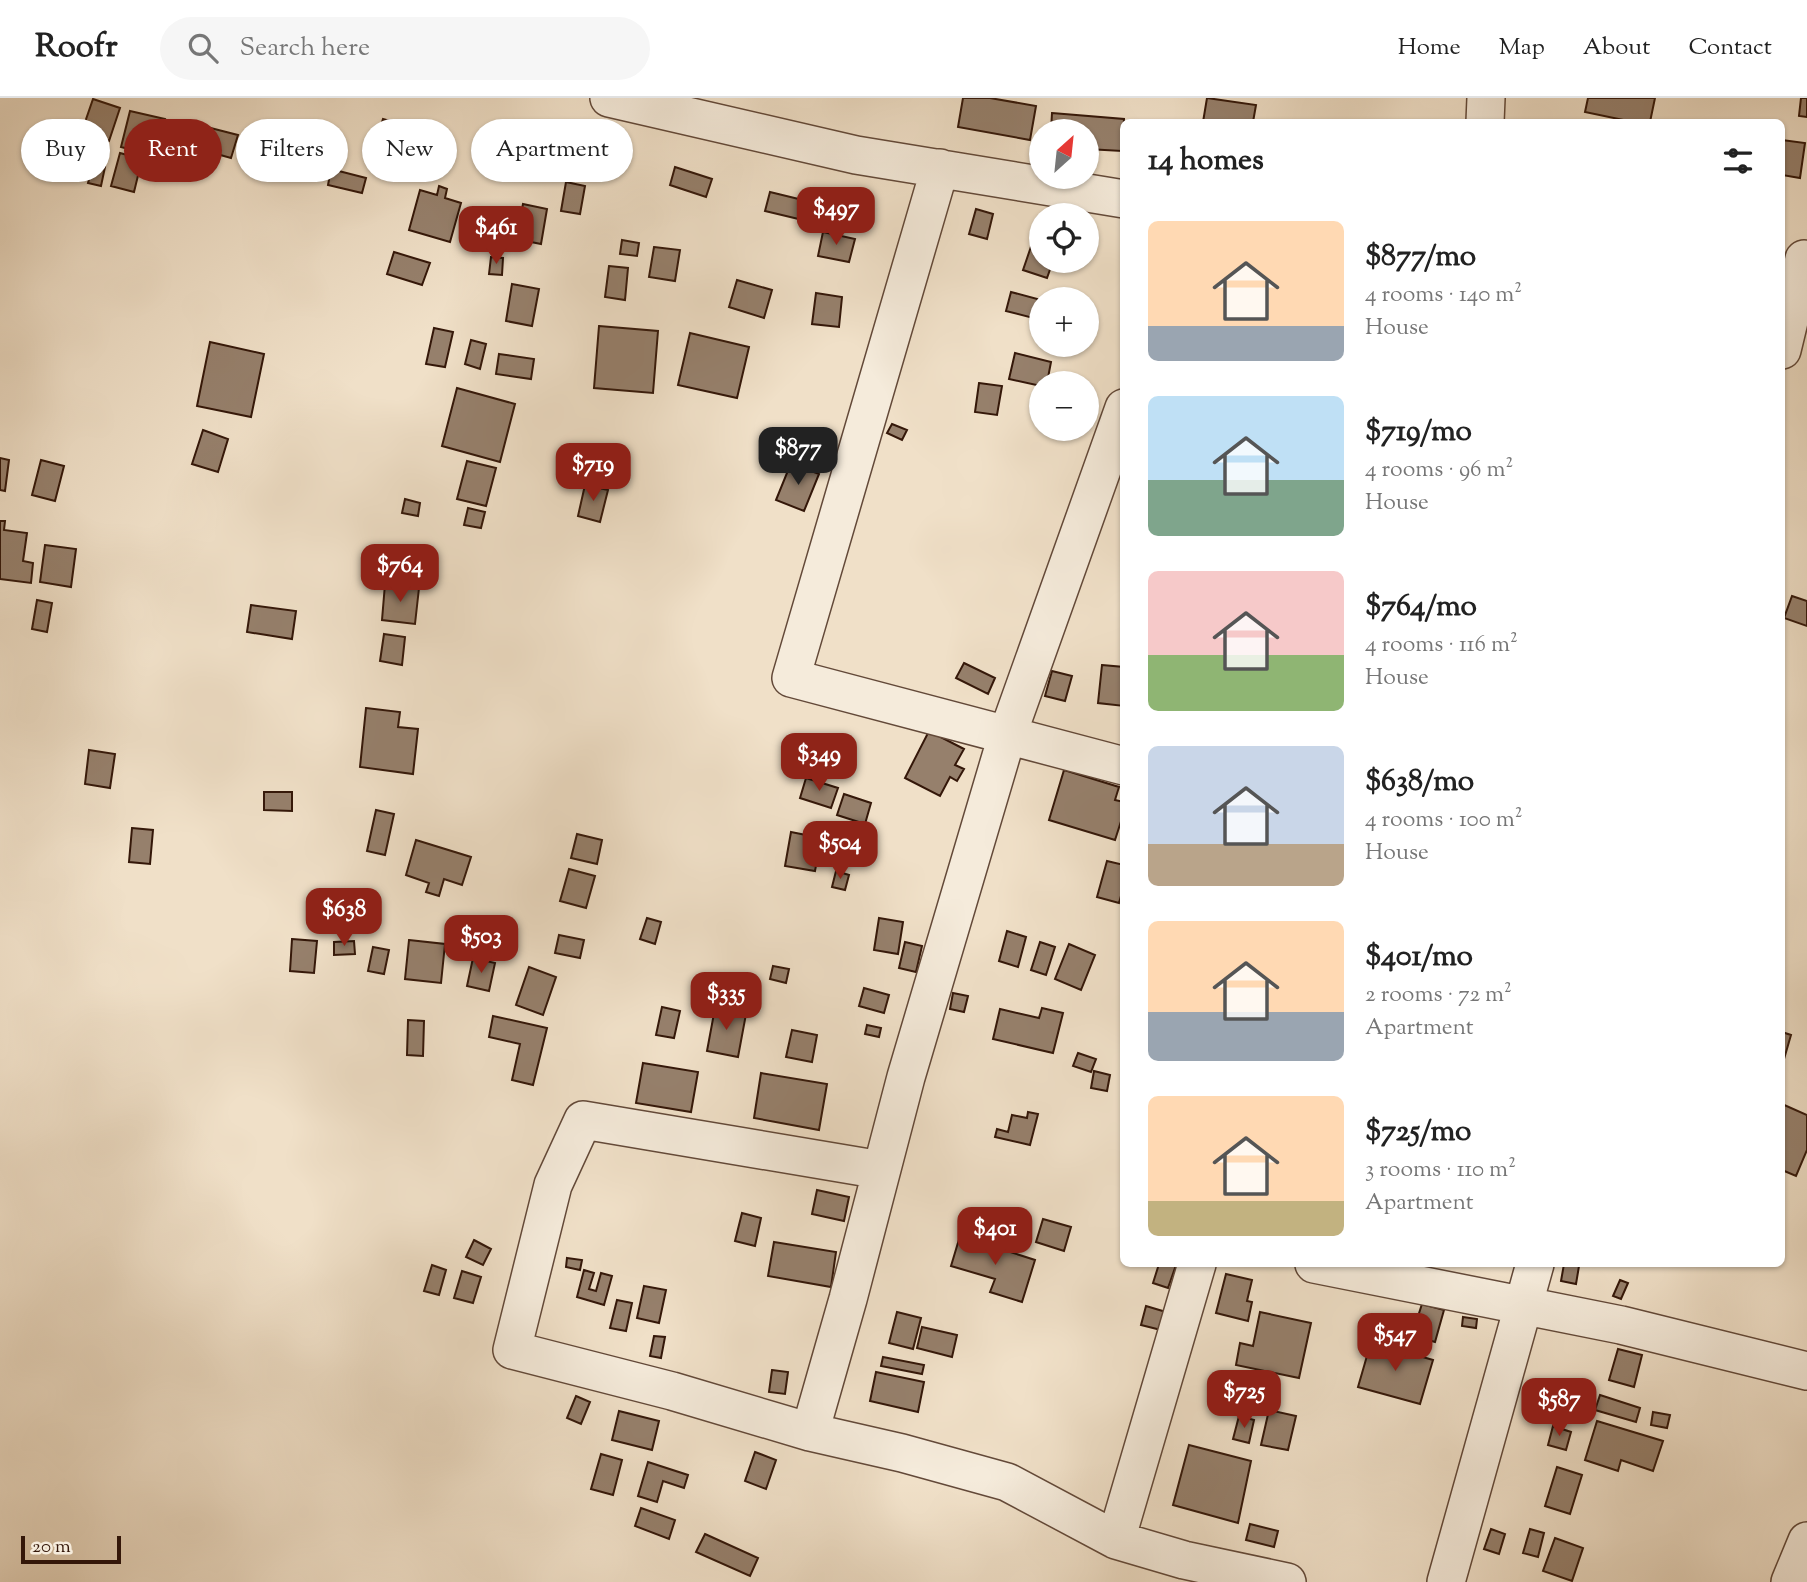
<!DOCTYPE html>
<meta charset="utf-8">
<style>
body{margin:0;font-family:"Sorts Mill Goudy",serif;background:#f6f6f6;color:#222;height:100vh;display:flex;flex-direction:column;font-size:26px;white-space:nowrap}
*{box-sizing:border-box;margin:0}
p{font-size:23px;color:#767676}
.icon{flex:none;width:38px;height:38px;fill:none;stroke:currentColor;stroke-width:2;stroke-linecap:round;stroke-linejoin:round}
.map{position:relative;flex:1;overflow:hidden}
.panel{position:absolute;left:1120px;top:21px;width:665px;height:1148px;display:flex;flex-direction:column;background:#fff;border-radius:10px;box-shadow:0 2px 5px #0004}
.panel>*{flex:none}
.hud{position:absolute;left:21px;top:21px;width:665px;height:63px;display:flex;gap:14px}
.needle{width:46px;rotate:27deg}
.fabs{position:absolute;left:1029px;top:21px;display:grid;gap:14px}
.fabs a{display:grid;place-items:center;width:70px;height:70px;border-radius:50%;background:#fff;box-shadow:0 2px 5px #0004;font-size:35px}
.scale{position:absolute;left:21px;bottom:18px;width:100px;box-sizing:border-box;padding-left:7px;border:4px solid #341709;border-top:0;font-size:19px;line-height:24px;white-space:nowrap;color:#341709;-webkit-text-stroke:5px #f5ebdb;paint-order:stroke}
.price{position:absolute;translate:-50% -60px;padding:0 16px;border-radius:14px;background:#8f2418;color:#fff;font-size:23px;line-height:46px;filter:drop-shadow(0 2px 4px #0008)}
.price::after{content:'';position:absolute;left:50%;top:42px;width:21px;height:16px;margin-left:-10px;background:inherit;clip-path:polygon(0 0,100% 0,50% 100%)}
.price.selected{background:#222;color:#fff}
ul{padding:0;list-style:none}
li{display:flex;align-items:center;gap:21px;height:175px;padding:0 28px}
li span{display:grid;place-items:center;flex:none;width:196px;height:140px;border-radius:10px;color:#555}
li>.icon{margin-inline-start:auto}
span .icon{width:84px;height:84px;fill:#fffc;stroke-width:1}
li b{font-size:30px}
h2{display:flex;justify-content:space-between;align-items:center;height:84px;padding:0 28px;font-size:30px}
.tag{padding:0 24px;border-radius:32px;background:#fff;box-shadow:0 2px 5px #0004;font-size:24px;line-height:63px}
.tag.selected{background:#8f2418;color:#fff}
header{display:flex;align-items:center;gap:42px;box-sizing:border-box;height:98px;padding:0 35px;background:#fff;border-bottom:2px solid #e0e0e0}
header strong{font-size:33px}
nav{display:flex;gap:38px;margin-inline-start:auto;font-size:24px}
.search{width:490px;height:63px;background:#f6f6f6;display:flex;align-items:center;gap:18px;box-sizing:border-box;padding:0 24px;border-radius:38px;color:#767676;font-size:26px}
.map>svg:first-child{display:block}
</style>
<header>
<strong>Roofr</strong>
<div class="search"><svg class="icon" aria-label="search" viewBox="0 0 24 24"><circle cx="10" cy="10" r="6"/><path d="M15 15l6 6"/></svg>Search here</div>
<nav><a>Home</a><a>Map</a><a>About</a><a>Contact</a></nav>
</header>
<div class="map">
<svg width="1807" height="1484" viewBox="0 0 1807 1484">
<rect width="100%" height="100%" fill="#f0e0c8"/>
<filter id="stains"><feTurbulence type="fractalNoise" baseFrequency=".00286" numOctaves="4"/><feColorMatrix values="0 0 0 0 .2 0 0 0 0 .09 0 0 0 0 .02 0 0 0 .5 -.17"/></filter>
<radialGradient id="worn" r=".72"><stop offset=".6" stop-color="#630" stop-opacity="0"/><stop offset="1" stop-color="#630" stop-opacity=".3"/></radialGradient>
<path fill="#96806c" stroke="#341709" stroke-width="2" d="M963 0H990L1036 8 1030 42 958 29Z
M1207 0 1256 7 1253 24H1203Z
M1588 0H1655L1650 24H1633L1585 14Z
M1801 0H1807V19L1799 18Z
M93 1 120 10 109 43 82 33Z
M130 13 165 21 156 58 121 49Z
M1052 15 1124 21 1122 53 1087 51V33H1051Z
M383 21 407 28 394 64 371 56Z
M191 25 238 37 231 60 199 51 198 58 183 55Z
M536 39 579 52 573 70 530 57Z
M1782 42 1805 45 1800 80 1782 77Z
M120 55 142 61 134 94 111 88Z
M93 67 105 69 101 88 88 85Z
M675 69 712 81 706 99 670 87Z
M331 71 366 80 362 95 328 87Z
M566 84 585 88 580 116 561 113Z
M439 88 447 91 445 100 461 105 450 144 409 132 420 92 437 97Z
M770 94 811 104 807 123 765 113Z
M523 106 547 111 541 146 516 141Z
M976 111 993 116 987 141 969 136Z
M823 134 855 141 849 164 818 158Z
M1035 137 1041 139V163H1053L1047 180 1023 172Z
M622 142 639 145 637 158 620 156Z
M654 149 680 152 675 183 649 179Z
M394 154 430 165 422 187 387 176Z
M491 159 503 160 502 177 489 176Z
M609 168 628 170 625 202 605 199Z
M737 182 772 192 764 220 729 209Z
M512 186 539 191 532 228 506 223Z
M1011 194 1041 202V222L1006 213Z
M816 195 842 199 839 229 812 226Z
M599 228 658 233 653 295 594 290Z
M434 230 453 234 445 269 426 266Z
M690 235 749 249 737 300 678 287Z
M471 242 486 246 480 271 465 266Z
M210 244 264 256 251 319 197 308Z
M1015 255 1051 264 1047 285H1041V288L1009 281Z
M499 256 534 261 531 281 496 276Z
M979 285 1002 288 997 317 975 314Z
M457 290 515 306 500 364 442 348Z
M892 326 907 332 902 342 887 335Z
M203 332 228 341 218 374 192 366Z
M0 360 9 362 5 393 0 392Z
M41 362 64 368 55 403 32 397Z
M467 363 496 370 486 408 457 401Z
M791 365 819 376 804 413 776 402Z
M585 387 608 392 600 424 578 418Z
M405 401 420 405 418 418 402 415Z
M468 410 485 414 481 430 464 427Z
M0 423H5L4 432 27 435 23 463 33 465 31 485 0 481Z
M45 447 76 451 71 489 40 484Z
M385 486 419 490 415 526 382 522Z
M1792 498 1807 503V528L1784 520Z
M37 502 52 505 47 534 32 531Z
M251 507 296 513 292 541 247 534Z
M384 536 405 539 402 567 380 563Z
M964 565 995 580 988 596 956 580Z
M1102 567 1124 569V608L1098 605Z
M1052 573 1072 578 1065 603 1045 598Z
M366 610 400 614 398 629 418 631 413 676 360 669Z
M929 633 964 651 955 667 964 671 957 683 950 679 940 698 905 680Z
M89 652 115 656 110 690 85 686Z
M1064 672 1119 689 1115 702 1124 704V714L1115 742 1049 722Z
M806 680 838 690 831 710 800 700Z
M264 694H292V713L264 712Z
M844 696 871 705 865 726 837 717Z
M376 712 394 716 385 757 367 753Z
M132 730 153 732 150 766 129 764Z
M791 734 821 740 815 773 785 768Z
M577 736 602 742 597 766 571 760Z
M416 742 471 759 462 787 444 781 439 798 426 794 429 785 406 777Z
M1107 763 1124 767V787L1119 805 1097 799Z
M569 771 595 778 586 810 560 803Z
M836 773 849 777 845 792 832 789Z
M647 820 661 824 655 846 640 841Z
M879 820 903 824 898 856 874 852Z
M1007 833 1026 839 1018 869 999 863Z
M559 837 584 842 580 860 555 855Z
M292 841 317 843 314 875 290 873Z
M409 842 445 846 441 885 405 881Z
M354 843 355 856 334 857V844Z
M905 844 922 848 916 874 899 870Z
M1040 844 1055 849 1046 877 1031 872Z
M1069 846 1095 857 1081 892 1055 881Z
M373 849 389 852 384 876 368 873Z
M473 860 495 865 489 893 467 888Z
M773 868 789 871 786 885 770 881Z
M529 869 556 879 543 917 516 907Z
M864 890 889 897 884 915 859 908Z
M953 895 968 898 964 914 950 911Z
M662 909 680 913 674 940 656 937Z
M715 910 746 916 738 959 707 953Z
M1042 910 1063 915 1053 955 993 941 1000 911 1039 920Z
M493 918 547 930 533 987 512 982 520 946 489 939Z
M408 922 424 923 423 958 407 957Z
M867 927 881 930 879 939 865 936Z
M792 932 817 937 812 964 786 959Z
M1782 934 1791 937 1782 968Z
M1078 955 1096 961 1091 974 1073 968Z
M643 965 698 974 691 1014 636 1005Z
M1094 973 1110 977 1107 993 1091 990Z
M761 975 827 986 819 1032 754 1020Z
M1782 1006 1807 1017V1052L1796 1078 1782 1072Z
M1028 1014 1038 1016 1030 1047 995 1039 997 1031 1008 1034 1012 1017 1027 1020Z
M817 1092 849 1099 844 1123 812 1116Z
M742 1115 761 1120 755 1148 735 1143Z
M1043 1121 1071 1129 1064 1153 1036 1144Z
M960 1138 1035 1162 1022 1204 990 1194 995 1181 951 1168Z
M474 1142 491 1151 483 1167 466 1159Z
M774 1144 836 1154 831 1189 768 1178Z
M567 1160 582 1162 580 1172 566 1169Z
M1159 1166 1176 1167 1168 1190 1153 1185Z
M1564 1166 1579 1168 1576 1186 1561 1183Z
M432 1167 446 1172 439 1197 424 1193Z
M584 1172 594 1175 589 1191 596 1193 601 1175 612 1178 604 1207 577 1199Z
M462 1173 481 1179 473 1205 454 1200Z
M1226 1176 1252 1182 1247 1203 1252 1204 1248 1223 1216 1215Z
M1620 1182 1628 1185 1621 1201 1613 1198Z
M644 1188 666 1192 659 1225 637 1220Z
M617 1202 632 1205 626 1233 610 1230Z
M1422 1206 1444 1212 1435 1244 1412 1237Z
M1146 1208 1166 1214 1161 1232 1141 1227Z
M897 1214 921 1220 913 1251 889 1245Z
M1260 1214 1311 1225 1299 1280 1236 1267 1240 1245 1253 1248Z
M1463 1219 1477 1221 1476 1230 1462 1228Z
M922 1229 957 1237 952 1259 917 1250Z
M654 1238 665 1239 661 1260 650 1258Z
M1371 1244 1433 1262 1420 1306 1358 1289Z
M1618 1251 1642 1257 1634 1289 1609 1282Z
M883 1259 924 1267 922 1276 881 1268Z
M772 1272 788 1274 785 1296 769 1294Z
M876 1274 924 1284 918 1314 870 1303Z
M1600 1297 1640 1310 1636 1324 1595 1312Z
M576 1298 590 1304 581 1326 567 1320Z
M1269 1312 1296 1318 1288 1352 1261 1347Z
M619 1313 659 1323 652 1352 612 1342Z
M1653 1314 1670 1317 1667 1330 1651 1327Z
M1239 1318 1254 1322 1249 1345 1233 1341Z
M1597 1323 1663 1343 1653 1373 1621 1362 1618 1373 1585 1362Z
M1553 1328 1571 1334 1566 1352 1548 1347Z
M1189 1347 1251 1363 1238 1425 1173 1407Z
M755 1354 776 1362 766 1391 745 1383Z
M601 1356 622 1362 613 1397 591 1391Z
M648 1364 688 1377 684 1390 663 1383 657 1404 638 1398Z
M1557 1369 1582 1377 1570 1416 1545 1408Z
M641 1410 675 1422 669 1441 635 1428Z
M1250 1426 1278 1433 1274 1449 1246 1442Z
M1491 1431 1505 1436 1499 1456 1484 1451Z
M1530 1431 1544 1435 1538 1459 1523 1455Z
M705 1436 758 1460 750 1478 696 1454Z
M1555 1440 1583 1450 1572 1483 1543 1473Z"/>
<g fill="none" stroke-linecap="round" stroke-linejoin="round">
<defs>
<path id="street" d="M609 0 856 57 1124 101
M1485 24 1486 0
M940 70 791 580 1124 668
M1782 252 1804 161
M881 1072 583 1022 553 1087 512 1252 672 1293 810 1334 902 1355 1007 1384 1116 1442 1184 1462 1287 1484
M1314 1166 1621 1227 1807 1273
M810 1334 848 1201 906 979 1007 638 1124 310
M1116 1442 1197 1166
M1446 1484 1535 1166
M1790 1484 1807 1443"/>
</defs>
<use href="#street" stroke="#634939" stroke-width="40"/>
<use href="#street" stroke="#f5ebdb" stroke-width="37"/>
</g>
<rect width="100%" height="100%" filter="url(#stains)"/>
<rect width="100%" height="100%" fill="url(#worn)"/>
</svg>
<div class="fabs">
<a><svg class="needle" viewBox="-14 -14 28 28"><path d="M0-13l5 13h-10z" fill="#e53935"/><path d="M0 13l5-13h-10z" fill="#767676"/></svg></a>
<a><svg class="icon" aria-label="locate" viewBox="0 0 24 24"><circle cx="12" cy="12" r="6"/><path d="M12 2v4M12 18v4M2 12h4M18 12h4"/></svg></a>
<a>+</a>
<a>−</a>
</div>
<div class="scale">20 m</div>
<b class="price" style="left:836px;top:149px">$497</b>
<b class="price" style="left:496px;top:168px">$461</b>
<b class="price selected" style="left:798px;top:389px">$877</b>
<b class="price" style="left:593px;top:405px">$719</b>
<b class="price" style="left:400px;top:506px">$764</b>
<b class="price" style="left:819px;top:695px">$349</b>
<b class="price" style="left:840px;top:783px">$504</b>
<b class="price" style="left:344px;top:850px">$638</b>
<b class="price" style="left:481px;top:877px">$503</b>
<b class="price" style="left:726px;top:934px">$335</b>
<b class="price" style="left:995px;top:1169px">$401</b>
<b class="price" style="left:1395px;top:1275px">$547</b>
<b class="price" style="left:1244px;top:1332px">$725</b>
<b class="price" style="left:1559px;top:1340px">$587</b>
<div class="hud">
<a class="tag">Buy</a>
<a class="tag selected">Rent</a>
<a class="tag">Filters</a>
<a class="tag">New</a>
<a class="tag">Apartment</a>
</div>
<section class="panel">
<h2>14 homes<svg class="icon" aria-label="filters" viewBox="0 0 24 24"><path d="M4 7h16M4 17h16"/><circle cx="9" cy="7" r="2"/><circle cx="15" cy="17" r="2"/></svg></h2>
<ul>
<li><span style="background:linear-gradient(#ffd9b3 75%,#9aa5b1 0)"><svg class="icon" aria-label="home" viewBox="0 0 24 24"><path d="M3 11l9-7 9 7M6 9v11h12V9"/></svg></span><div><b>$877/mo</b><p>4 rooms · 140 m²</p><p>House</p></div></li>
<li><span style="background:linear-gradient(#bfe0f5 60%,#7fa58c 0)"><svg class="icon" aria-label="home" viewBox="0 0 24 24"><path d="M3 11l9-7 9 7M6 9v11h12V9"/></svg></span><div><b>$719/mo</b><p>4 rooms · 96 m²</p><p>House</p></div></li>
<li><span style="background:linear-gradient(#f6c9c9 60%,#8fb573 0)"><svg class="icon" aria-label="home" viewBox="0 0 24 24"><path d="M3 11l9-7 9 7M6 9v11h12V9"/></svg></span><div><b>$764/mo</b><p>4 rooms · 116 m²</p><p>House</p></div></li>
<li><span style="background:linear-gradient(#c9d6e8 70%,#b9a48a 0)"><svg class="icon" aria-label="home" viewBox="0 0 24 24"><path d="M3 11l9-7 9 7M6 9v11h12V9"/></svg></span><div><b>$638/mo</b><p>4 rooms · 100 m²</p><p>House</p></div></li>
<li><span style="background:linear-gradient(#ffd9b3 65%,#9aa5b1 0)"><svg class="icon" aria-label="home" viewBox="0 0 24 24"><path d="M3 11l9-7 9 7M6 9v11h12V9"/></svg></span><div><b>$401/mo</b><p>2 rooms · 72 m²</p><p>Apartment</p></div></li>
<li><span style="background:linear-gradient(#ffd9b3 75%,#c2b280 0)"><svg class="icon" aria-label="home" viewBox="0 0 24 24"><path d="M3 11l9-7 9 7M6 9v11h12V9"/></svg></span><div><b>$725/mo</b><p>3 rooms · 110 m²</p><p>Apartment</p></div></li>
</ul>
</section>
</div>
